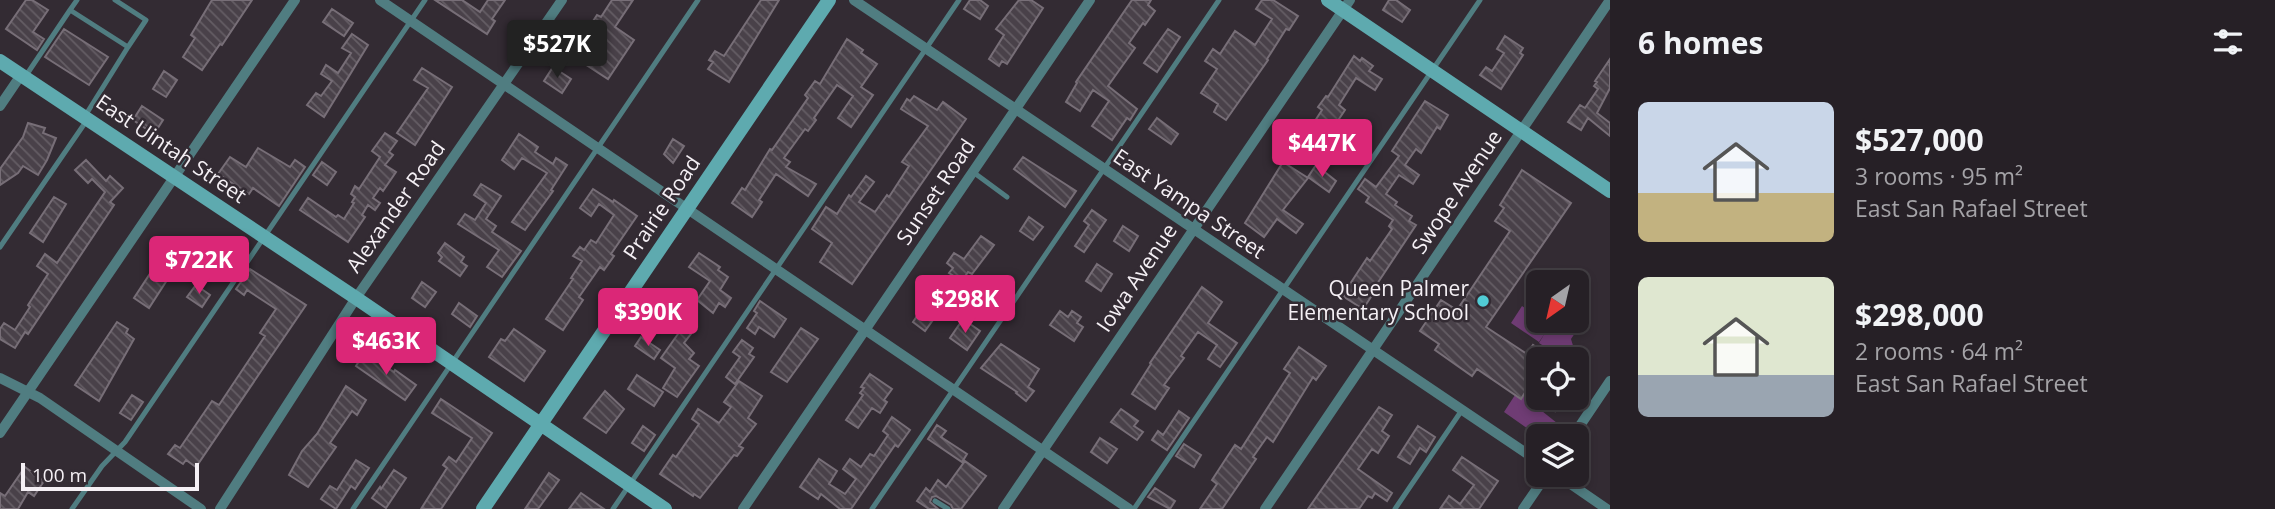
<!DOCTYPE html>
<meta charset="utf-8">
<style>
body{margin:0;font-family:"Open Sans",sans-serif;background:#322d32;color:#f1f3f6;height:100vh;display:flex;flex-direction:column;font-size:26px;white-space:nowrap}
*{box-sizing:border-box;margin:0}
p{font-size:23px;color:#a4a3a7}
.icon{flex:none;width:38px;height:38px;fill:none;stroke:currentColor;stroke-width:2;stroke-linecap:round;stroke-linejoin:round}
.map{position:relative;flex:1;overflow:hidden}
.details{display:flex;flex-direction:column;background:#262026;width:665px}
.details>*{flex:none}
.needle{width:46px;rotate:214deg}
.tools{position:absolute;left:1526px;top:270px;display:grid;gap:14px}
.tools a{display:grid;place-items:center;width:63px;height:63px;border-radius:10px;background:#262026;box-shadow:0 4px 10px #0003,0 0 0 2px #423e43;font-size:35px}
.scale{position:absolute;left:21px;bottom:18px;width:178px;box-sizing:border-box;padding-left:7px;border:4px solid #f5f0f5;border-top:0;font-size:19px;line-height:24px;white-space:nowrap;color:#f5f0f5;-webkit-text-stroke:5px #332b33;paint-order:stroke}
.price{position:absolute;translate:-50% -60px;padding:0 16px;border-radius:7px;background:#db2777;color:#fff;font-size:23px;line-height:46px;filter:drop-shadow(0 2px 4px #0008)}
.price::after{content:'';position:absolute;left:50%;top:42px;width:21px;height:16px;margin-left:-10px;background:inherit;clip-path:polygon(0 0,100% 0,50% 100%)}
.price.selected{background:#222;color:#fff}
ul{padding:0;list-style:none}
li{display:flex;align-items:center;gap:21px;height:175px;padding:0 28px}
li span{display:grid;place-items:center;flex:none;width:196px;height:140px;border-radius:10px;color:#555}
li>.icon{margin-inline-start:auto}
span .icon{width:84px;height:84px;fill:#fffc;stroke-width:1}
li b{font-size:30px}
h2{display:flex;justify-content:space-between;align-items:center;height:84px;padding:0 28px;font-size:30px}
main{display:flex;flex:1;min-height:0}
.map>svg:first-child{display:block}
</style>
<main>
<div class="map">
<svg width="1610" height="509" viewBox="0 0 1610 509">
<defs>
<pattern id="building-back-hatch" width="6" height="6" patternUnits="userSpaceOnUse" patternTransform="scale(1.75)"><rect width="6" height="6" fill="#494149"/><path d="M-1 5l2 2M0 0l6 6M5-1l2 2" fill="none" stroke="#645d64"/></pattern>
</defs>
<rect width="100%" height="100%" fill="#332b33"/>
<path fill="#6f3c74" d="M1522 306 1538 317V320H1544L1551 325 1554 320H1562L1577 330 1571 339 1574 349 1568 359H1564L1539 343 1545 333 1539 342 1511 323Z
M1515 395 1521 399 1523 396 1557 423 1549 436H1538L1504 412Z"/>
<path fill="url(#building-back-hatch)" stroke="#776e77" stroke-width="2" d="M26 0H32L48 10 33 32 44 39 37 50 6 29Z
M212 0H252L222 45 220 44 202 70 183 57 195 38 191 35Z
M435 0H462L480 12 488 0H505L492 19 495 21 487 34Z
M612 0H633L615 27 634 40 608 79 571 55 597 15 601 17Z
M761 0H779L729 82 708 69 713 62 709 60 715 51 724 56Z
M970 0H980L988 6 980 19 964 9Z
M1019 0H1031L1043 8 1007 64 1002 61 999 66 989 59 1004 35 996 29Z
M1132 0H1151L1148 5 1155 11 1145 25 1143 23 1129 43 1135 48 1108 86 1137 109 1130 120 1127 118 1112 140 1092 126 1109 101 1093 90 1080 111 1066 102 1077 83 1076 82Z
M1262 0H1273L1298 16 1289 30 1286 29 1267 59 1268 60 1226 120 1214 112 1218 104 1201 93 1217 69 1205 61 1213 49 1220 54 1235 31 1255 45 1272 19 1256 9Z
M1389 0H1396L1410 10 1402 22 1383 10Z
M332 9 353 23 344 36 323 22Z
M64 29 108 57 89 85 45 57Z
M1168 29 1180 37 1157 72 1144 63Z
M352 34 368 45 324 117 307 105 316 93 321 96 332 81 321 74 326 65 338 73 351 53 342 48Z
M1505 36 1523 48 1520 53 1523 55 1501 89 1480 75 1486 67 1492 71 1504 53 1497 49Z
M847 39 863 50 861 53 877 64 861 87 873 95 851 127 838 118 853 96 837 85 814 118 816 120 808 131 805 129 784 158 790 162 786 167 816 184 808 196 776 174 759 200 762 202 752 217 732 203 742 188 745 190 770 149 772 150 808 98 805 95 815 81 820 84Z
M1354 56 1360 61 1362 58 1373 66 1369 71 1382 79 1375 90 1356 78 1339 105 1345 110 1339 119 1362 135 1356 144 1335 129 1323 148 1317 144 1316 147 1300 137 1308 125 1311 127 1322 110 1318 107 1326 96 1328 97Z
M1610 59V88L1597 113 1610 123V136L1588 118 1581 130 1568 122 1580 105 1585 108 1598 89 1594 86 1597 82 1595 81Z
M553 67 571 79 562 93 544 81Z
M422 68 452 87 415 145 397 133 428 88 414 80Z
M164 71 177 80 166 97 153 89Z
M914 96 937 110 943 102 966 119 852 284 820 262 832 243 812 229 826 207 837 214 849 195 851 197 866 176 874 182 859 202 875 212 887 195 889 197 909 166 902 162 928 126 901 109 907 99 910 101Z
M1425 101 1448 115 1440 129 1437 127 1421 153 1416 149 1405 165 1419 175 1413 184 1399 175 1386 194 1397 202 1395 205 1412 216 1409 221 1416 225 1369 296 1371 297 1363 309 1344 297 1348 291 1346 290 1367 258 1370 261 1392 229 1389 226 1393 220 1366 202 1369 197 1358 189 1365 179 1376 187 1399 156 1392 151Z
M142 106 163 120 154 134 133 120Z
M1157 118 1178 134 1171 144 1149 129Z
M28 123 45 128 43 133 56 138 47 160 38 175 23 166 18 173 0 185V169L23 137Z
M385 133 397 141 389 152 393 155 385 165 396 172 383 191 380 188 373 198 380 203 375 210 368 205 362 215 365 217 348 242 300 210 308 198 336 217 338 215 344 219 354 203 352 202 355 197 351 194 355 186 359 189 380 157 372 151Z
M519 134 538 147 535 152 553 164 556 158 567 165 551 190 553 191 525 230 512 222 547 173 522 158 514 169 502 160Z
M673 139 684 146 673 163 664 154Z
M258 148 290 167 295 160 305 167 279 206 253 188 249 194 218 174 230 157 246 167Z
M1023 157 1076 191 1065 207 1014 169Z
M86 160 106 181 110 176 123 188 110 202 114 205 28 334 25 332 15 348 0 339V329L4 323 15 330 30 307 28 305 48 274 37 266 45 254 57 263 105 192 92 179 88 183 75 170Z
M322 162 336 172 327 185 313 175Z
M1283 162 1308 178 1283 210 1303 224 1296 233 1277 219 1264 237 1245 223Z
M1316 165 1336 181 1329 192 1308 177Z
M1522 170 1571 203 1486 327 1527 354 1533 345 1553 359H1538V397H1564L1555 411 1526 391 1521 399 1477 369 1472 376 1435 350 1439 344 1420 331 1441 300 1457 310 1510 231 1495 221 1504 208 1500 205Z
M481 184 501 196 486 219 496 226 492 232 521 251 502 277 487 267 499 250 458 224 465 214 475 220 486 203 474 195Z
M593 189 613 202 614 200 637 216 611 254 614 256 604 270 600 267 579 297 583 300 563 330 546 319 573 279 571 278 582 261 573 256 580 247 584 250 591 240 596 243 614 215 599 204 591 216 580 208Z
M54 197 66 204 43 242 30 233Z
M1092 210 1106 220 1084 252 1075 246 1089 225 1084 221Z
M1029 217 1043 227 1033 240 1020 231Z
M1123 226 1138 236 1129 251 1114 241Z
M981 236 994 245 972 274 968 272 962 281 949 273 953 268 947 263 954 253 964 259Z
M214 239 230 249 219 267 203 256Z
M445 243 464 257 461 262 467 266 460 276 439 261 442 257 438 253Z
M699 253 720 267 718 270 728 277 720 290 731 298 725 307 719 303 713 313 697 300 710 281 689 267Z
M159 260 171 268 166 275 169 277 149 308 134 298Z
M1097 264 1112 274 1101 291 1086 281Z
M250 269 306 305 196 467 186 460 183 464 168 454 175 445 180 448 212 401 219 405 265 336 260 333 276 309 247 290 244 295 236 289Z
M422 282 436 292 425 307 412 298Z
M196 285 210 295 202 307 187 297Z
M937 287 952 297 943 316 938 313 925 331 913 322Z
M1202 287 1222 302 1208 323 1237 343 1220 367 1208 359 1217 345 1198 332 1181 356 1184 358 1164 385 1169 388 1155 409 1132 394 1151 364 1150 363Z
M760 301 786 319 774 337 759 327 755 334 747 328 757 313 754 311Z
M667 302 689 317 681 328 660 312Z
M459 303 477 316 470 327 452 314Z
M1060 311 1068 317 1072 311 1081 317 1077 323 1083 327 1074 341 1050 325Z
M963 319 980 331 967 350 950 338Z
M117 322 128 329 126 333 134 339 99 401 75 385Z
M685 324 694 330 684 343 694 353 689 359 699 366 677 397 663 388 675 368 661 358Z
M801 328 818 339 787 382 771 372Z
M514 329 545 351 524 381 489 357 501 339 505 341Z
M641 337 660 350 654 359 635 346Z
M742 340 753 348 749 354 754 357 735 384 726 377 740 357 733 352Z
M1001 344 1039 369 1028 387 1034 391 1026 401 1016 393 1017 392 981 368Z
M1299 347 1326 366 1316 380 1313 377 1273 442 1267 437 1253 457 1256 459 1222 509H1200L1217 484 1212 480 1227 457 1235 445 1241 449 1290 373 1284 369Z
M364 353 394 372 395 370 416 385 405 400 356 366Z
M870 374 892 389 884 400 887 402 880 413 872 408 858 428 846 420 863 395 860 393 864 388 861 387Z
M637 375 663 392 654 406 628 389Z
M739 381 762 396 748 418 756 424 739 446 743 448 737 456 734 455 700 498 694 494 693 496 660 474 673 455 676 457 699 424 692 419 698 409 719 423 731 407 724 402Z
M346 386 366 400 357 415 352 411 330 443 336 447 308 487 289 475 302 451 317 434Z
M605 391 624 409 606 433 584 418Z
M132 395 143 402 131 420 120 413Z
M441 399 492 433 441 509H421L447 468 443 465 449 457 456 462 472 438 432 413Z
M1379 407 1392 415 1382 431 1389 436 1378 453 1372 449 1358 469 1392 493 1387 501 1375 493 1372 498 1368 496 1359 509H1308Z
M1121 409 1138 421 1134 426 1143 432 1137 440 1111 422Z
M1179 411 1189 418 1167 450 1152 440 1158 431 1163 435Z
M892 417 910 430 898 447 895 445 851 509H840L821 494 818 499 800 487 819 459 837 471 829 484 845 494 856 479 843 469 850 459 861 467 870 454 874 456 888 435 883 431Z
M937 425 946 431 941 437 967 454 962 462 928 439Z
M643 426 655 435 644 451 632 443Z
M1418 426 1435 437 1426 452 1420 448 1410 464 1398 457Z
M1100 438 1117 449 1107 463 1091 452Z
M1184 444 1201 455 1194 467 1176 456Z
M1462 457 1498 481 1479 509H1440L1449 496 1460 504 1474 485 1453 470Z
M356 460 369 468 355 489 351 486 336 509 321 499 330 486 337 490Z
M965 461 986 476 961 509H953L951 505 936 496 932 497 930 502 938 509H929L917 501 926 488 930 492 938 480 946 487Z
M25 467 44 481 34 496 28 492 18 509H0V493L5 496Z
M394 470 406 478 386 508 372 498 380 487 381 489Z
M549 473 559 480 538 509H525Z
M1155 488 1175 501 1170 509 1148 497Z
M581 493 604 509H569Z"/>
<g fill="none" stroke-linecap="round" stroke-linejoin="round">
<path stroke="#507d81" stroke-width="5" d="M115 0 146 20 128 47
M70 10 77 0
M25 77 70 10 128 47 85 116
M973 172 1007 197
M0 247 87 120
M935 501 948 509
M72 509 102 466 125 442 425 0
M353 509 698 0
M613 509 959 0
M872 509 1219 0
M1134 509 1480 0
M1395 509 1462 410"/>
<path stroke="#507d81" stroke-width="10" d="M380 0 1129 509
M854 0 1538 461
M0 106 21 75
M0 378 40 398 201 509
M0 433 295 0
M1573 436 1610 381
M1556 474 1607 509
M220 509 356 298 562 0
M743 509 1090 0
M1003 509 1350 0
M1265 509 1610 0
M1523 509 1547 474"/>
<path stroke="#5eaaaf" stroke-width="14" d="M1328 0 1610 191
M0 61 356 298 665 509
M483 509 829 0"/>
</g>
<circle fill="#51ccd5" stroke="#332b33" stroke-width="2.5" cx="1483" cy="301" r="7"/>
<g text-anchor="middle" stroke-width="5" stroke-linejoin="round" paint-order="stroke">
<g font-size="21" fill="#f5f0f5" stroke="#332b33">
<text transform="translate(171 149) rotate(34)" y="7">East Uintah Street</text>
<text transform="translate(936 192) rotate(-56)" y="7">Sunset Road</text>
<text transform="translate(1457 192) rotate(-56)" y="7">Swope Avenue</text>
<text transform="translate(1189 204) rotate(34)" y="7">East Yampa Street</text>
<text transform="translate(396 207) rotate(-55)" y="7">Alexander Road</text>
<text transform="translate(662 208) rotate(-56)" y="7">Prairie Road</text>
<text transform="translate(1137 278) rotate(-56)" y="7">Iowa Avenue</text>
</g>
<g font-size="21" fill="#f5f0f5" stroke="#332b33" text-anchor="end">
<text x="1469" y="296">Queen Palmer<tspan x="1469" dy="24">Elementary School</tspan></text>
</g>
</g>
</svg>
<div class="tools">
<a><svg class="needle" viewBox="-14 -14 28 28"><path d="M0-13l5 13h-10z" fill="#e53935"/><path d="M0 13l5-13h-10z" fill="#a4a3a7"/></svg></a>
<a><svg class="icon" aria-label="locate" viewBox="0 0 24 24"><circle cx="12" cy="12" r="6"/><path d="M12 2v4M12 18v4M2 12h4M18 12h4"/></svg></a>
<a><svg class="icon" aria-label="layers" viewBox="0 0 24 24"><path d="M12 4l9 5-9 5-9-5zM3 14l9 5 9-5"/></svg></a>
</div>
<div class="scale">100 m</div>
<b class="price selected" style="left:557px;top:80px">$527K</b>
<b class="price" style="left:1322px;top:179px">$447K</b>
<b class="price" style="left:199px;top:296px">$722K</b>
<b class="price" style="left:965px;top:335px">$298K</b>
<b class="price" style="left:648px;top:348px">$390K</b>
<b class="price" style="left:386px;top:377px">$463K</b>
</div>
<section class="details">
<h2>6 homes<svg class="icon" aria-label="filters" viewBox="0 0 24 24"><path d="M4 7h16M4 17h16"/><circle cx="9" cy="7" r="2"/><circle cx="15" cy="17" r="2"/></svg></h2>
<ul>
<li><span style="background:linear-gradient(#c9d6e8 65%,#c2b280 0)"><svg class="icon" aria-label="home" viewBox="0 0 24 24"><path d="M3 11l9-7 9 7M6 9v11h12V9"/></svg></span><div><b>$527,000</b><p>3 rooms · 95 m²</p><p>East San Rafael Street</p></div></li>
<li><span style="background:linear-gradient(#dfe7d0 70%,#9aa5b1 0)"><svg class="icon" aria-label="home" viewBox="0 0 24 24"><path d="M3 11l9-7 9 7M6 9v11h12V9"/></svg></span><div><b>$298,000</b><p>2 rooms · 64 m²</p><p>East San Rafael Street</p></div></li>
</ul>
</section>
</main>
